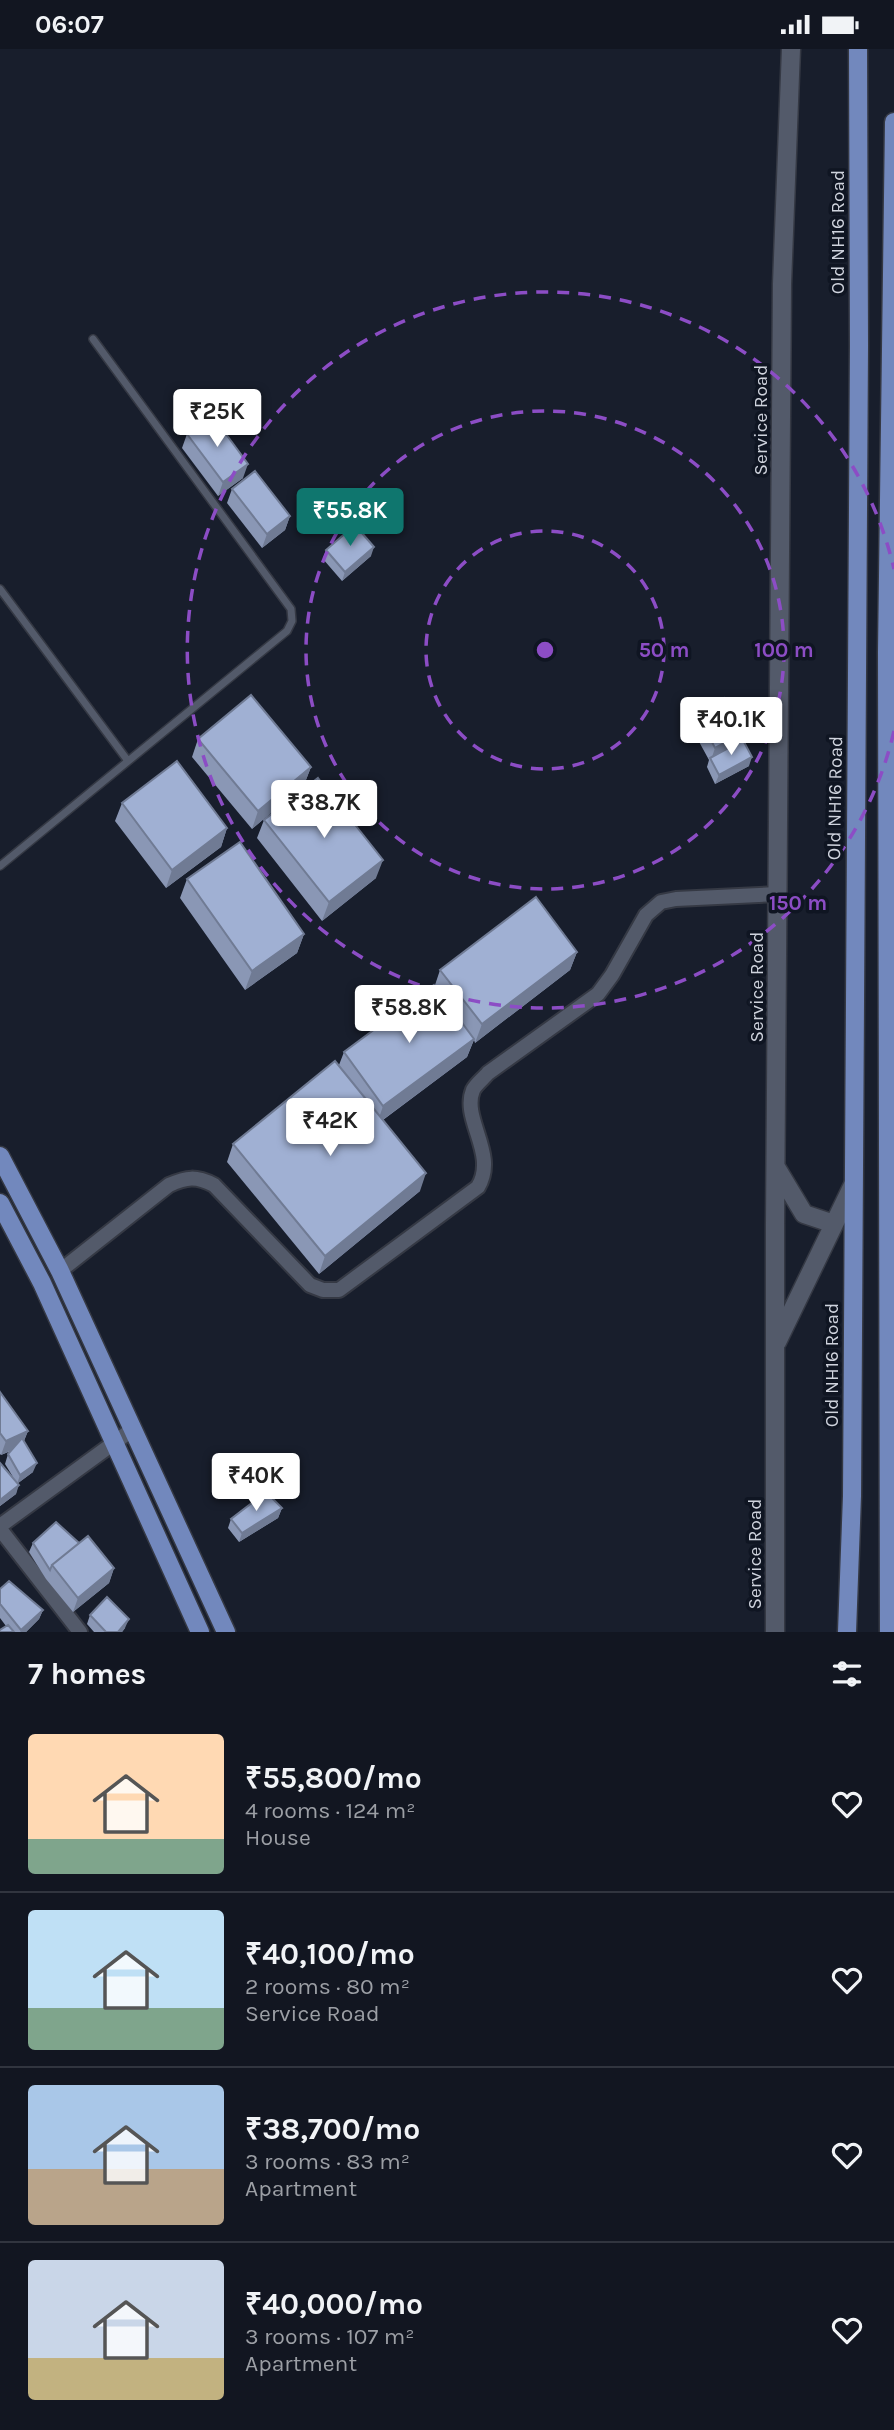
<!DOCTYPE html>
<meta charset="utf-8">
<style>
body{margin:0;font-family:Karla,sans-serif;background:#1b1f2a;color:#f1f3f6;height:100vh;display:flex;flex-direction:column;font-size:26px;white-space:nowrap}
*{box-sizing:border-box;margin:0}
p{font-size:23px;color:#9c9fa5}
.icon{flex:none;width:38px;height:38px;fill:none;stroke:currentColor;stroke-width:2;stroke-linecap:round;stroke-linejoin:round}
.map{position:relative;height:1583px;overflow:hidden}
.drawer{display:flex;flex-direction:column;background:#121621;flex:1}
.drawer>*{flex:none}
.price{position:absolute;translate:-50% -60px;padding:0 16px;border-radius:7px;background:#fff;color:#222;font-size:23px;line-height:46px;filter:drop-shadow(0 2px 4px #0008)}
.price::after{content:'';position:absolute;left:50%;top:42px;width:21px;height:16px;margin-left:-10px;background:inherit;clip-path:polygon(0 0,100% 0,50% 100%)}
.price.current{background:#0f766e;color:#fff}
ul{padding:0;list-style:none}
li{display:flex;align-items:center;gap:21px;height:175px;padding:0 28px}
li+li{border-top:2px solid #31353f}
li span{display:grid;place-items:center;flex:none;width:196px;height:140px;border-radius:7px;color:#555}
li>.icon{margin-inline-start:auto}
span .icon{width:84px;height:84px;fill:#fffc;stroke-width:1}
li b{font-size:30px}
h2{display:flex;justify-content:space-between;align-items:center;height:84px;padding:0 28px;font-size:30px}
.status{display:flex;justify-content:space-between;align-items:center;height:49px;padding:0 35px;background:#121621;direction:ltr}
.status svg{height:19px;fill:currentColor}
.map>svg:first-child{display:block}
</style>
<div class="status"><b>06:07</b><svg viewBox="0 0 49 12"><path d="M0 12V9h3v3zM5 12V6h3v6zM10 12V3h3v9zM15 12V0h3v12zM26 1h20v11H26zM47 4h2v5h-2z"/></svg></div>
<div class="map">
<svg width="894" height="1583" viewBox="0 0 894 1583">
<rect width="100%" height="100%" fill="#181e2c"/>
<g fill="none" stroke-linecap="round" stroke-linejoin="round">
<defs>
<path id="lane" d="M0 540 128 712
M0 817 287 582 292 572 291 560 93 290"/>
<path id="street" d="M60 1222 169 1136C187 1128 196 1127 214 1136L310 1236 323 1241H339L478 1138C498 1105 461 1070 473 1041 476 1035 484 1029 488 1024L598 945 612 926 646 866 661 853 676 850 778 845
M0 1477 133 1380
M0 1480 80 1583"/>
<path id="secondary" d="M777 1120 804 1165 834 1175
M777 1293 853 1136
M775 1583V1175L782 235 791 0"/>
<path id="primary" d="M0 1107 60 1222 226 1583
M0 1154 42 1234 200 1583
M847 1583 852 1447 859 296 858 0
M889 1583 887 603 894 73"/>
</defs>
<use href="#lane" stroke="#353944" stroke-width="10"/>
<use href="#street" stroke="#353944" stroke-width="18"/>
<use href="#secondary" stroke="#353944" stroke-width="21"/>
<use href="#primary" stroke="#353944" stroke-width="21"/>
<use href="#lane" stroke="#535a6a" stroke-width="7"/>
<use href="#street" stroke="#535a6a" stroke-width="14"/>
<use href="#secondary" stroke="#535a6a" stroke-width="18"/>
<use href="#primary" stroke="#7288bd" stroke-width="18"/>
</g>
<path fill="#8a97b5" d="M187 385 243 429 218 447 182 399Z
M232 440 290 467 285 481 262 499 227 454Z
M326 501 371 507 342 532 323 510Z
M697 664 740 693 749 717 715 735 707 718 709 711 691 678Z
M198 690 311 718 304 736 252 780 192 708Z
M122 754 227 779 221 798 166 839 115 772Z
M264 771 376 829 322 872 257 789Z
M187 830 304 885 297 904 245 941 180 849Z
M577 903 570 921 475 994 474 991 467 1008 383 1071 420 1142 319 1225 227 1113 233 1095 339 1016 344 1003 435 936 440 921Z
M0 1343 28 1382 24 1392 33 1423 18 1434 16 1445 0 1457V1414L13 1428 5 1415 8 1405 11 1402 1 1406 0 1405Z
M282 1459 278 1469 239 1493 228 1479 231 1470Z
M33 1494H79L114 1519 109 1534 73 1563 46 1530 29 1503Z
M0 1540 43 1561 39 1570 26 1583H0L6 1577 0 1569Z
M90 1566 125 1579 122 1583H94L87 1575Z"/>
<path fill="#707b94" d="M248 415 243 429 218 447 223 433Z
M290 467 285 481 262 499 267 485Z
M374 498 371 507 342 532 345 523Z
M743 684 738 698 711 711 715 699Z
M752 708 749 717 715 735 719 726Z
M311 718 304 736 252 780 258 762Z
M227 779 221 798 166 839 172 821Z
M383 811 376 829 322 872 329 853Z
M304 885 297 904 245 941 252 922Z
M577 903 570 921 475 994 482 975Z
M474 990 467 1008 377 1075 383 1057Z
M426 1124 420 1142 319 1225 325 1207Z
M28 1382 22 1396 1 1406 6 1392Z
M37 1414 33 1423 17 1435 20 1426Z
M19 1436 16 1445 0 1457V1451Z
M282 1459 278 1469 239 1493 242 1484Z
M114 1519 109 1534 73 1563 78 1549Z
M43 1561 39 1570 26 1583H20Z
M129 1570 125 1579 122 1583H118Z"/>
<path fill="#a0b0d3" stroke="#707b94" stroke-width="2" d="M212 366 248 415 223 433 187 385Z
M255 422 290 467 267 485 232 440Z
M355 476 374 498 345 523 326 501Z
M251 646 311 718 258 762 198 690Z
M724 649 743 684 715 699 697 664Z
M743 691 752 708 719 726 710 709Z
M177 712 227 779 172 821 122 754Z
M318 729 383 811 329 853 264 771Z
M240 793 304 885 252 922 187 830Z
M536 848 577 903 482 975 440 921Z
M434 936 474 990 383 1057 344 1003Z
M335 1012 426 1124 325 1207 233 1095Z
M0 1343 28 1382 6 1392 0 1384Z
M22 1389 37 1414 20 1426 8 1405Z
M0 1414 19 1436 0 1451Z
M266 1443 282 1459 242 1484 231 1470Z
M56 1473 79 1494 52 1516 50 1521 33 1494Z
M88 1487 114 1519 78 1549 52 1516Z
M9 1532 43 1561 21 1581 0 1555V1540Z
M107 1548 129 1570 118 1583H106L90 1566Z
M8 1576 14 1583H0V1581Z"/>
<g fill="none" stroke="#8c4dc5" stroke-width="3.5" stroke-dasharray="12 9">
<circle cx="545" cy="601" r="119"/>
<circle cx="545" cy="601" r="239"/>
<path d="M894 682A358 358 0 1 1 894 520"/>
</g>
<g text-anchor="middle" stroke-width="7" stroke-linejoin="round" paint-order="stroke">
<g font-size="19" fill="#cfd3dd" stroke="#0f1522">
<text transform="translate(837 183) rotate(-90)" y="7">Old NH16 Road</text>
<text transform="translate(760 371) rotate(-90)" y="7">Service Road</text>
<text transform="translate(834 749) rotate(-89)" y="7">Old NH16 Road</text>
<text transform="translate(756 938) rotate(-90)" y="7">Service Road</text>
<text transform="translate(831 1316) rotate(-90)" y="7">Old NH16 Road</text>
<text transform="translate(754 1505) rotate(-90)" y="7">Service Road</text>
</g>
</g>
<circle cx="545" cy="601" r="10" fill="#8c4dc5" stroke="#0f1522" stroke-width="3.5"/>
<g font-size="21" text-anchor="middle" font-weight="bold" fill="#8c4dc5" stroke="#0f1522" stroke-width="7" stroke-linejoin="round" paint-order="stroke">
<text x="664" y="608">50 m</text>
<text x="784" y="608">100 m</text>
<text x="798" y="861">150 m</text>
</g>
</svg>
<b class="price" style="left:217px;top:400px">₹25K</b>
<b class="price current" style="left:350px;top:499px">₹55.8K</b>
<b class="price" style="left:731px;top:708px">₹40.1K</b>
<b class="price" style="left:324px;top:791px">₹38.7K</b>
<b class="price" style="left:409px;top:996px">₹58.8K</b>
<b class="price" style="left:330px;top:1109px">₹42K</b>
<b class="price" style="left:256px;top:1464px">₹40K</b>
</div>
<section class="drawer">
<h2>7 homes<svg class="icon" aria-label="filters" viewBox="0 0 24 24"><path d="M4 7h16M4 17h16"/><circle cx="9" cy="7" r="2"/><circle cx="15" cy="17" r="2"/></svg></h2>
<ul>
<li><span style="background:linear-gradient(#ffd9b3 75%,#7fa58c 0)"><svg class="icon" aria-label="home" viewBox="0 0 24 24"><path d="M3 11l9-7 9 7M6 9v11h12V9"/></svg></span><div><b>₹55,800/mo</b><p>4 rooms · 124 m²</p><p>House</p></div><svg class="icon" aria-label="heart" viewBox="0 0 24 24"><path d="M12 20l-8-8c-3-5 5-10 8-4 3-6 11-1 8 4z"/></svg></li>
<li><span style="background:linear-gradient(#bfe0f5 70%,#7fa58c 0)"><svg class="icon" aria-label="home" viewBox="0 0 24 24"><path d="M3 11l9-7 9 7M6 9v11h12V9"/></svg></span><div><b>₹40,100/mo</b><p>2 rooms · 80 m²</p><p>Service Road</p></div><svg class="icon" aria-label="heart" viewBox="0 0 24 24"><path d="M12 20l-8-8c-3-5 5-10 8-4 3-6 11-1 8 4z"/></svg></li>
<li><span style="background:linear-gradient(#a9c7e8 60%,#b9a48a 0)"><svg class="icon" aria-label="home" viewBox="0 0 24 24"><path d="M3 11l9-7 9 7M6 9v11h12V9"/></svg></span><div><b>₹38,700/mo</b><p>3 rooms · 83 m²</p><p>Apartment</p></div><svg class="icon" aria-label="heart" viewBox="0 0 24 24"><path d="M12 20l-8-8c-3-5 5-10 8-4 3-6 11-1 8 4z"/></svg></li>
<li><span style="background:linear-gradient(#c9d6e8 70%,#c2b280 0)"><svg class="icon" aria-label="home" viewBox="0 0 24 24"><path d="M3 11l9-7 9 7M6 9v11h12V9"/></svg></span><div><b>₹40,000/mo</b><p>3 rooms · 107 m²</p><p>Apartment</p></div><svg class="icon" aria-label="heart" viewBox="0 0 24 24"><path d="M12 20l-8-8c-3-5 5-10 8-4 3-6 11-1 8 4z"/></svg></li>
</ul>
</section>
